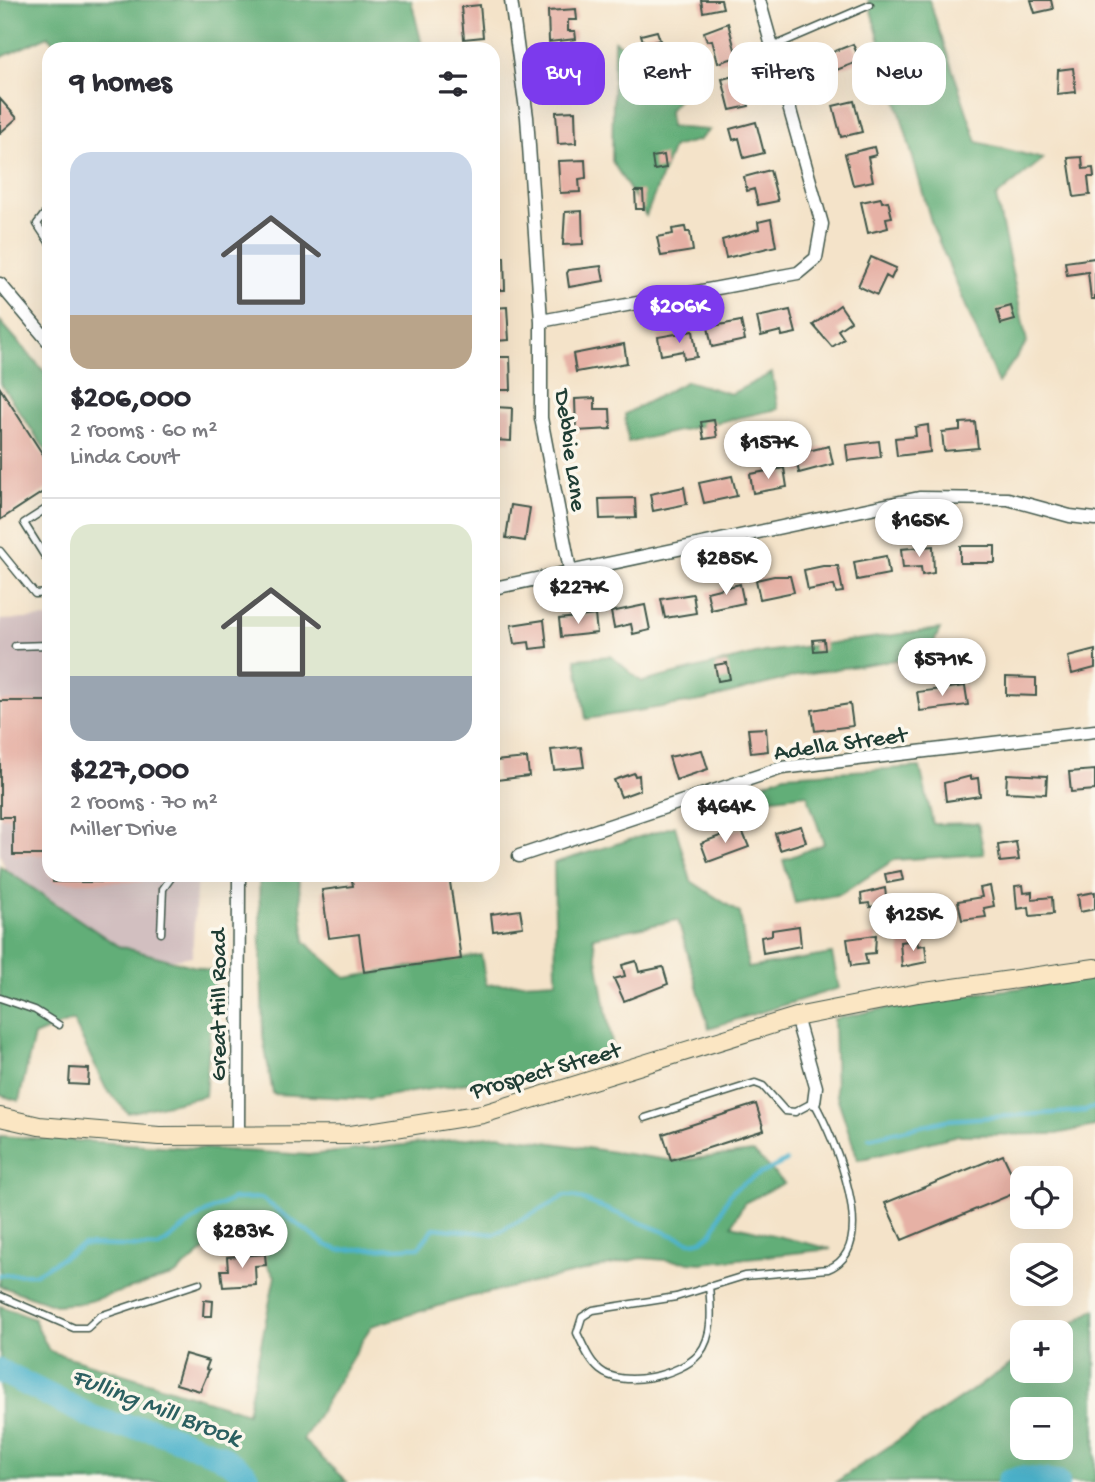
<!DOCTYPE html>
<meta charset="utf-8">
<style>
body{margin:0;font-family:"Gochi Hand",sans-serif;background:#f7f7f7;color:#2b2b33;height:100vh;display:flex;flex-direction:column;font-size:26px;white-space:nowrap}
*{box-sizing:border-box;margin:0}
p{font-size:23px;color:#7c7c81}
.icon{flex:none;width:38px;height:38px;fill:none;stroke:currentColor;stroke-width:2;stroke-linecap:round;stroke-linejoin:round}
.map{position:relative;flex:1;overflow:hidden}
.drawer{position:absolute;left:42px;top:42px;width:458px;height:840px;display:flex;flex-direction:column;background:#fff;border-radius:21px;box-shadow:0 7px 28px #0002}
.drawer>*{flex:none}
.guide{position:absolute;left:522px;top:42px;width:467px;height:63px;display:flex;gap:14px}
.controls{position:absolute;left:1010px;top:1166px;display:grid;gap:14px}
.controls a{display:grid;place-items:center;width:63px;height:63px;border-radius:14px;background:#fff;box-shadow:0 7px 28px #0002;font-size:35px}
.price{position:absolute;translate:-50% -60px;padding:0 16px;border-radius:24px;background:#fff;color:#222;font-size:23px;line-height:46px;filter:drop-shadow(0 2px 4px #0008)}
.price::after{content:'';position:absolute;left:50%;top:42px;width:21px;height:16px;margin-left:-10px;background:inherit;clip-path:polygon(0 0,100% 0,50% 100%)}
.price.active{background:#7c3aed;color:#fff}
ul{padding:0;list-style:none}
li{display:grid;align-content:center;gap:14px;height:371px;padding:0 28px}
li+li{border-top:2px solid #e1e1e2}
li span{display:grid;place-items:center;height:217px;border-radius:21px;color:#555}
li>.icon{margin-inline-start:auto}
span .icon{width:126px;height:126px;fill:#fffc;stroke-width:1}
li b{font-size:30px}
h2{display:flex;justify-content:space-between;align-items:center;height:84px;padding:0 28px;font-size:30px}
.pill{padding:0 24px;border-radius:21px;background:#fff;box-shadow:0 7px 28px #0002;font-size:24px;line-height:63px}
.pill.active{background:#7c3aed;color:#fff}
.map>svg:first-child{display:block}
</style>
<div class="map">
<svg width="1095" height="1482" viewBox="0 0 1095 1482">
<rect width="100%" height="100%" fill="#fbf7ec"/>
<filter id="ink" filterUnits="userSpaceOnUse"><feTurbulence type="fractalNoise" baseFrequency=".0143" numOctaves="2"/><feDisplacementMap in="SourceGraphic" scale="14" xChannelSelector="R" yChannelSelector="G"/><feConvolveMatrix kernelMatrix="1 2 1 2 8 2 1 2 1" color-interpolation-filters="sRGB"/></filter>
<filter id="wash" filterUnits="userSpaceOnUse"><feTurbulence type="fractalNoise" baseFrequency=".00686" numOctaves="4" result="noise"/><feDisplacementMap in="SourceGraphic" scale="28" xChannelSelector="R" yChannelSelector="G"/><feGaussianBlur stdDeviation="1.57" result="paint"/><feColorMatrix in="noise" values="0 0 0 0 0 0 0 0 0 0 0 0 0 0 0 0 0 1.4 0 .05"/><feComposite in="paint" operator="in"/></filter>
<g filter="url(#wash)">
<rect width="100%" height="100%" fill="#f4e3c9"/>
<path fill="#d2bfc0" d="M49 618V875H197L192 956 124 968 13 891 0 854V620Z"/>
<path fill="#62ae78" stroke="#407656" stroke-width="2" fill-rule="evenodd" d="M0 0H411L423 49H58L48 36 0 58Z
M868 0H929L977 142 1043 159 996 197 1027 342 998 383 932 225Z
M614 41 674 74 696 79 669 110 670 127 709 130 699 140 673 147 646 216 612 161Z
M0 321 49 377V455L0 383Z
M772 373 778 409 628 442 625 414 687 381 731 394Z
M940 629 928 655 804 674 706 700 586 719 576 659 611 656 642 682 764 652Z
M920 767 933 824 978 823 984 854 894 860 841 894 795 903 783 860 824 844 807 794 758 800 751 789 784 775Z
M675 826 691 881 740 913 748 968 832 954 839 988 709 1028 678 920 593 937 613 1049 585 1064 368 1099 273 1094 263 1037 259 875H298L305 942 346 978 481 955 486 985 556 981 554 863Z
M0 866 118 946 215 972 205 1096 128 1113 106 1089 73 1020 34 1036 19 1101 0 1095Z
M1095 979V1126L1056 1134 958 1135 858 1160 836 1093 834 1019 931 999Z
M498 1135 675 1161 753 1152 784 1183 744 1203 732 1225 831 1249 701 1263 641 1258 469 1297 371 1326 303 1440 347 1482H0V1306L34 1319 49 1351 247 1413 275 1276 248 1238 212 1244 175 1275 83 1303 55 1305 0 1286V1136L309 1155Z
M1095 1309V1482H836L1022 1357V1370H1060V1332ZM1022 1409H1060V1447H1022Z"/>
<g fill="none" stroke-linecap="round" stroke-linejoin="round">
<path stroke="#4cb2cb" stroke-width="4.5" d="M869 1138 947 1120 1085 1111 1095 1107
M0 1275 35 1274 83 1245 159 1247 201 1215 233 1199 261 1198 326 1245 339 1250 419 1247 434 1228 495 1234 565 1196H573L690 1242C723 1241 715 1210 733 1191 747 1178 770 1170 786 1161"/>
<path stroke="#4cb2cb" stroke-width="24" d="M0 1371 94 1418 115 1425 150 1429 219 1455 244 1472 250 1482
M1008 1482 1020 1478 1058 1482"/>
</g>
<g id="blocks">
<path fill="#e6b1a5" d="M701 0H721L723 8 703 12Z
M1031 0H1051L1053 9 1035 13Z
M480 5 483 37 464 39 461 7Z
M576 9 577 20H568V31H575L576 39 549 42 548 11Z
M728 23 737 57 718 63 712 40 707 41 704 32Z
M657 31 660 40 644 44 641 35Z
M853 44 860 61 831 72 833 77 823 81 816 63 826 59 825 55Z
M555 60H573L574 93 553 94Z
M1073 68 1076 92 1057 94 1058 70Z
M742 74 749 106 730 110 722 79Z
M0 99 17 118 0 133Z
M854 101 862 132 841 137 833 106Z
M575 111 576 143 558 144 556 112Z
M756 122 764 153 744 158 739 138 733 140 730 129Z
M874 147 876 155 868 157 873 181 853 185 845 154Z
M664 155 666 168 654 170 652 157Z
M1082 157 1083 169 1093 168 1094 177H1088L1090 195 1074 197 1068 158Z
M585 160 586 178 579 179 580 192 560 193 558 161Z
M770 170 778 201 758 205 754 189 747 191 744 177Z
M635 191H643L644 209H636Z
M881 198 882 202 888 201 892 217 886 218 888 228 868 233 861 202Z
M494 207H497L498 239H494Z
M582 211 583 244 563 245 565 212Z
M771 219 776 246 726 258 722 240 759 229 758 222Z
M685 227 686 232H690L693 251 661 256 657 237 673 234 672 229Z
M494 257H504L505 290H494Z
M871 257 896 268 891 279 886 276 877 295 858 286Z
M1095 258V299H1091L1088 272 1067 275 1065 262Z
M601 266 604 281 569 287 567 273 569 270Z
M840 305 851 321 838 330 844 339 832 347 813 325Z
M1011 306 1015 320 1001 324 997 310Z
M507 307 509 340 494 341V308Z
M790 310 796 333 782 336 781 331 761 336 757 317Z
M741 321 745 340 712 347 708 327Z
M693 331 697 357 684 359 683 351 661 355 658 337Z
M624 344 627 363 576 372 573 354Z
M494 357H510L511 390H494Z
M0 388 49 464V488L0 520Z
M595 398V409H610L611 429 576 431 575 399Z
M494 407 512 408 511 441 494 440Z
M714 420 717 437 704 439 701 422Z
M975 422 978 448 944 451 942 432 960 430V423Z
M928 425 930 452 897 456 895 438 916 436 915 427Z
M879 441 881 457 848 461 846 445Z
M829 446 833 464 799 473 795 454Z
M784 468 787 487 753 493 750 474Z
M732 476 737 496 704 503 699 483Z
M684 487 687 504 653 511 650 494Z
M635 498 636 518 600 519 599 499Z
M511 505 530 508 525 541 506 538Z
M933 546 934 573 922 575 921 567 903 568 901 549Z
M960 546H995V563H960Z
M886 556 889 574 857 580 854 562Z
M823 566H838L843 592 836 593 834 585 808 590 804 570Z
M774 576H790L794 592 760 599 756 580Z
M740 584 744 603 711 610 707 592Z
M693 594 696 613 665 618 661 599Z
M645 605 650 630 633 634 631 624 614 628 611 612Z
M595 615 597 633 561 637 559 619Z
M544 620 547 647 530 649 529 642 514 644 511 625Z
M824 639 825 650 814 651 813 640Z
M1095 650V668L1072 674 1068 657Z
M727 663 730 679 718 681 715 665Z
M1006 677 1036 678V696L1006 695Z
M965 686 968 705 920 711 917 692Z
M0 701H49V855H13V817H0Z
M850 704 853 726 815 731 812 710Z
M766 728 768 751 751 753 748 729Z
M581 747 584 767 554 770 551 750Z
M702 750 708 769 676 780 669 757Z
M527 758 529 776 497 780 495 761Z
M1095 770V790L1071 792 1069 772Z
M634 773 635 776 639 775 640 790 621 797 614 780Z
M1007 774 1047 776 1046 794 1006 792Z
M971 776V779L978 778 980 796 946 801 944 783Z
M801 826 806 842 780 850 775 833Z
M741 828 749 847 708 862 701 843Z
M1016 842 1019 860 1000 862 998 845Z
M901 871 903 880 887 883 885 874Z
M53 875H142V882H53Z
M351 875H449L461 959 364 972 359 934 329 938 322 890 353 886Z
M1023 885 1024 893 1032 892V899L1052 897 1053 914 1030 916 1029 907 1017 909 1015 886Z
M990 886 994 906 984 908 986 917 962 920 958 901 982 897 980 888Z
M885 888 887 904 870 907 869 903 862 904 861 894Z
M1095 892V909L1080 912 1078 895Z
M520 910 523 927 493 931 491 914Z
M898 910 915 911 914 927 897 926Z
M799 926 801 946 763 953 761 937 772 935V930Z
M876 935 875 953 865 954 867 964 851 966 847 939Z
M917 940 918 946 925 945 927 962 902 967 900 942Z
M636 961 639 972 663 967 668 984 624 1001 614 979 625 976 622 965Z
M70 1068 89 1069 88 1085 69 1084Z
M756 1104 764 1130 671 1160 663 1134Z
M1003 1155 1020 1191 902 1240 885 1203Z
M265 1254 266 1265 255 1266 256 1285 223 1287 221 1270H228L227 1257Z
M204 1300 213 1301 212 1316H203Z
M185 1354 209 1361 206 1369 209 1370 200 1391 176 1384Z"/>
</g>
</g>
<g filter="url(#ink)">
<use href="#blocks" fill-opacity="0" stroke="#3f564a" stroke-width="2"/>
<g fill="none" stroke-linecap="round" stroke-linejoin="round">
<defs>
<path id="lane" d="M772 47 870 5
M49 208 37 224 49 242
M49 507 24 523 49 563
M0 551 35 594 49 593
M15 646 49 645
M161 933 163 889 173 875
M0 998 35 1010 59 1025
M645 1118 755 1083 763 1086 785 1111 795 1112 814 1102C834 1138 882 1248 828 1269L744 1276 676 1297 593 1310 582 1317 577 1333C583 1345 589 1361 600 1370 623 1389 681 1375 699 1354 714 1336 711 1307 709 1286
M0 1296 74 1328H87L100 1316 199 1283"/>
<path id="street" d="M511 0 527 117 541 321V418L570 570
M0 284 49 342
M541 321 798 273 816 258 822 224 759 0
M494 588 919 498 1008 499 1070 516 1095 519
M519 856 782 768 1095 731
M796 1017 816 1087 814 1102
M238 1135 239 875"/>
<path id="secondary" d="M0 1117 39 1126 159 1136 351 1135 483 1114 796 1017 918 993 1095 968"/>
</defs>
<use href="#lane" stroke="#3f564a" stroke-width="9"/>
<use href="#street" stroke="#3f564a" stroke-width="15"/>
<use href="#secondary" stroke="#3f564a" stroke-width="20"/>
<use href="#lane" stroke="#fff" stroke-width="6"/>
<use href="#street" stroke="#fff" stroke-width="12"/>
<use href="#secondary" stroke="#fbe6c3" stroke-width="18"/>
</g>
</g>
<g text-anchor="middle" stroke-width="7" stroke-linejoin="round" paint-order="stroke">
<g font-size="24" fill="#1f3d34" stroke="#fbf7ec">
<text transform="translate(572 450) rotate(82)" y="8">Debbie Lane</text>
<text transform="translate(840 742) rotate(-8)" y="8">Adella Street</text>
<text transform="translate(217 1005) rotate(-90)" y="8">Great Hill Road</text>
<text transform="translate(545 1069) rotate(-16)" y="8">Prospect Street</text>
</g>
<g font-size="26" font-style="italic" fill="#2c6061" stroke="#fbf7ec">
<text transform="translate(157 1405) rotate(21)" y="9">Fulling Mill Brook</text>
</g>
</g>
</svg>
<div class="controls">
<a><svg class="icon" aria-label="locate" viewBox="0 0 24 24"><circle cx="12" cy="12" r="6"/><path d="M12 2v4M12 18v4M2 12h4M18 12h4"/></svg></a>
<a><svg class="icon" aria-label="layers" viewBox="0 0 24 24"><path d="M12 4l9 5-9 5-9-5zM3 14l9 5 9-5"/></svg></a>
<a>+</a>
<a>−</a>
</div>
<b class="price active" style="left:679px;top:345px">$206K</b>
<b class="price" style="left:768px;top:481px">$157K</b>
<b class="price" style="left:919px;top:559px">$165K</b>
<b class="price" style="left:726px;top:597px">$285K</b>
<b class="price" style="left:578px;top:626px">$227K</b>
<b class="price" style="left:942px;top:698px">$571K</b>
<b class="price" style="left:725px;top:845px">$464K</b>
<b class="price" style="left:913px;top:953px">$125K</b>
<b class="price" style="left:242px;top:1270px">$283K</b>
<div class="guide">
<a class="pill active">Buy</a>
<a class="pill">Rent</a>
<a class="pill">Filters</a>
<a class="pill">New</a>
</div>
<section class="drawer">
<h2>9 homes<svg class="icon" aria-label="filters" viewBox="0 0 24 24"><path d="M4 7h16M4 17h16"/><circle cx="9" cy="7" r="2"/><circle cx="15" cy="17" r="2"/></svg></h2>
<ul>
<li><span style="background:linear-gradient(#c9d6e8 75%,#b9a48a 0)"><svg class="icon" aria-label="home" viewBox="0 0 24 24"><path d="M3 11l9-7 9 7M6 9v11h12V9"/></svg></span><div><b>$206,000</b><p>2 rooms · 60 m²</p><p>Linda Court</p></div></li>
<li><span style="background:linear-gradient(#dfe7d0 70%,#9aa5b1 0)"><svg class="icon" aria-label="home" viewBox="0 0 24 24"><path d="M3 11l9-7 9 7M6 9v11h12V9"/></svg></span><div><b>$227,000</b><p>2 rooms · 70 m²</p><p>Miller Drive</p></div></li>
</ul>
</section>
</div>
